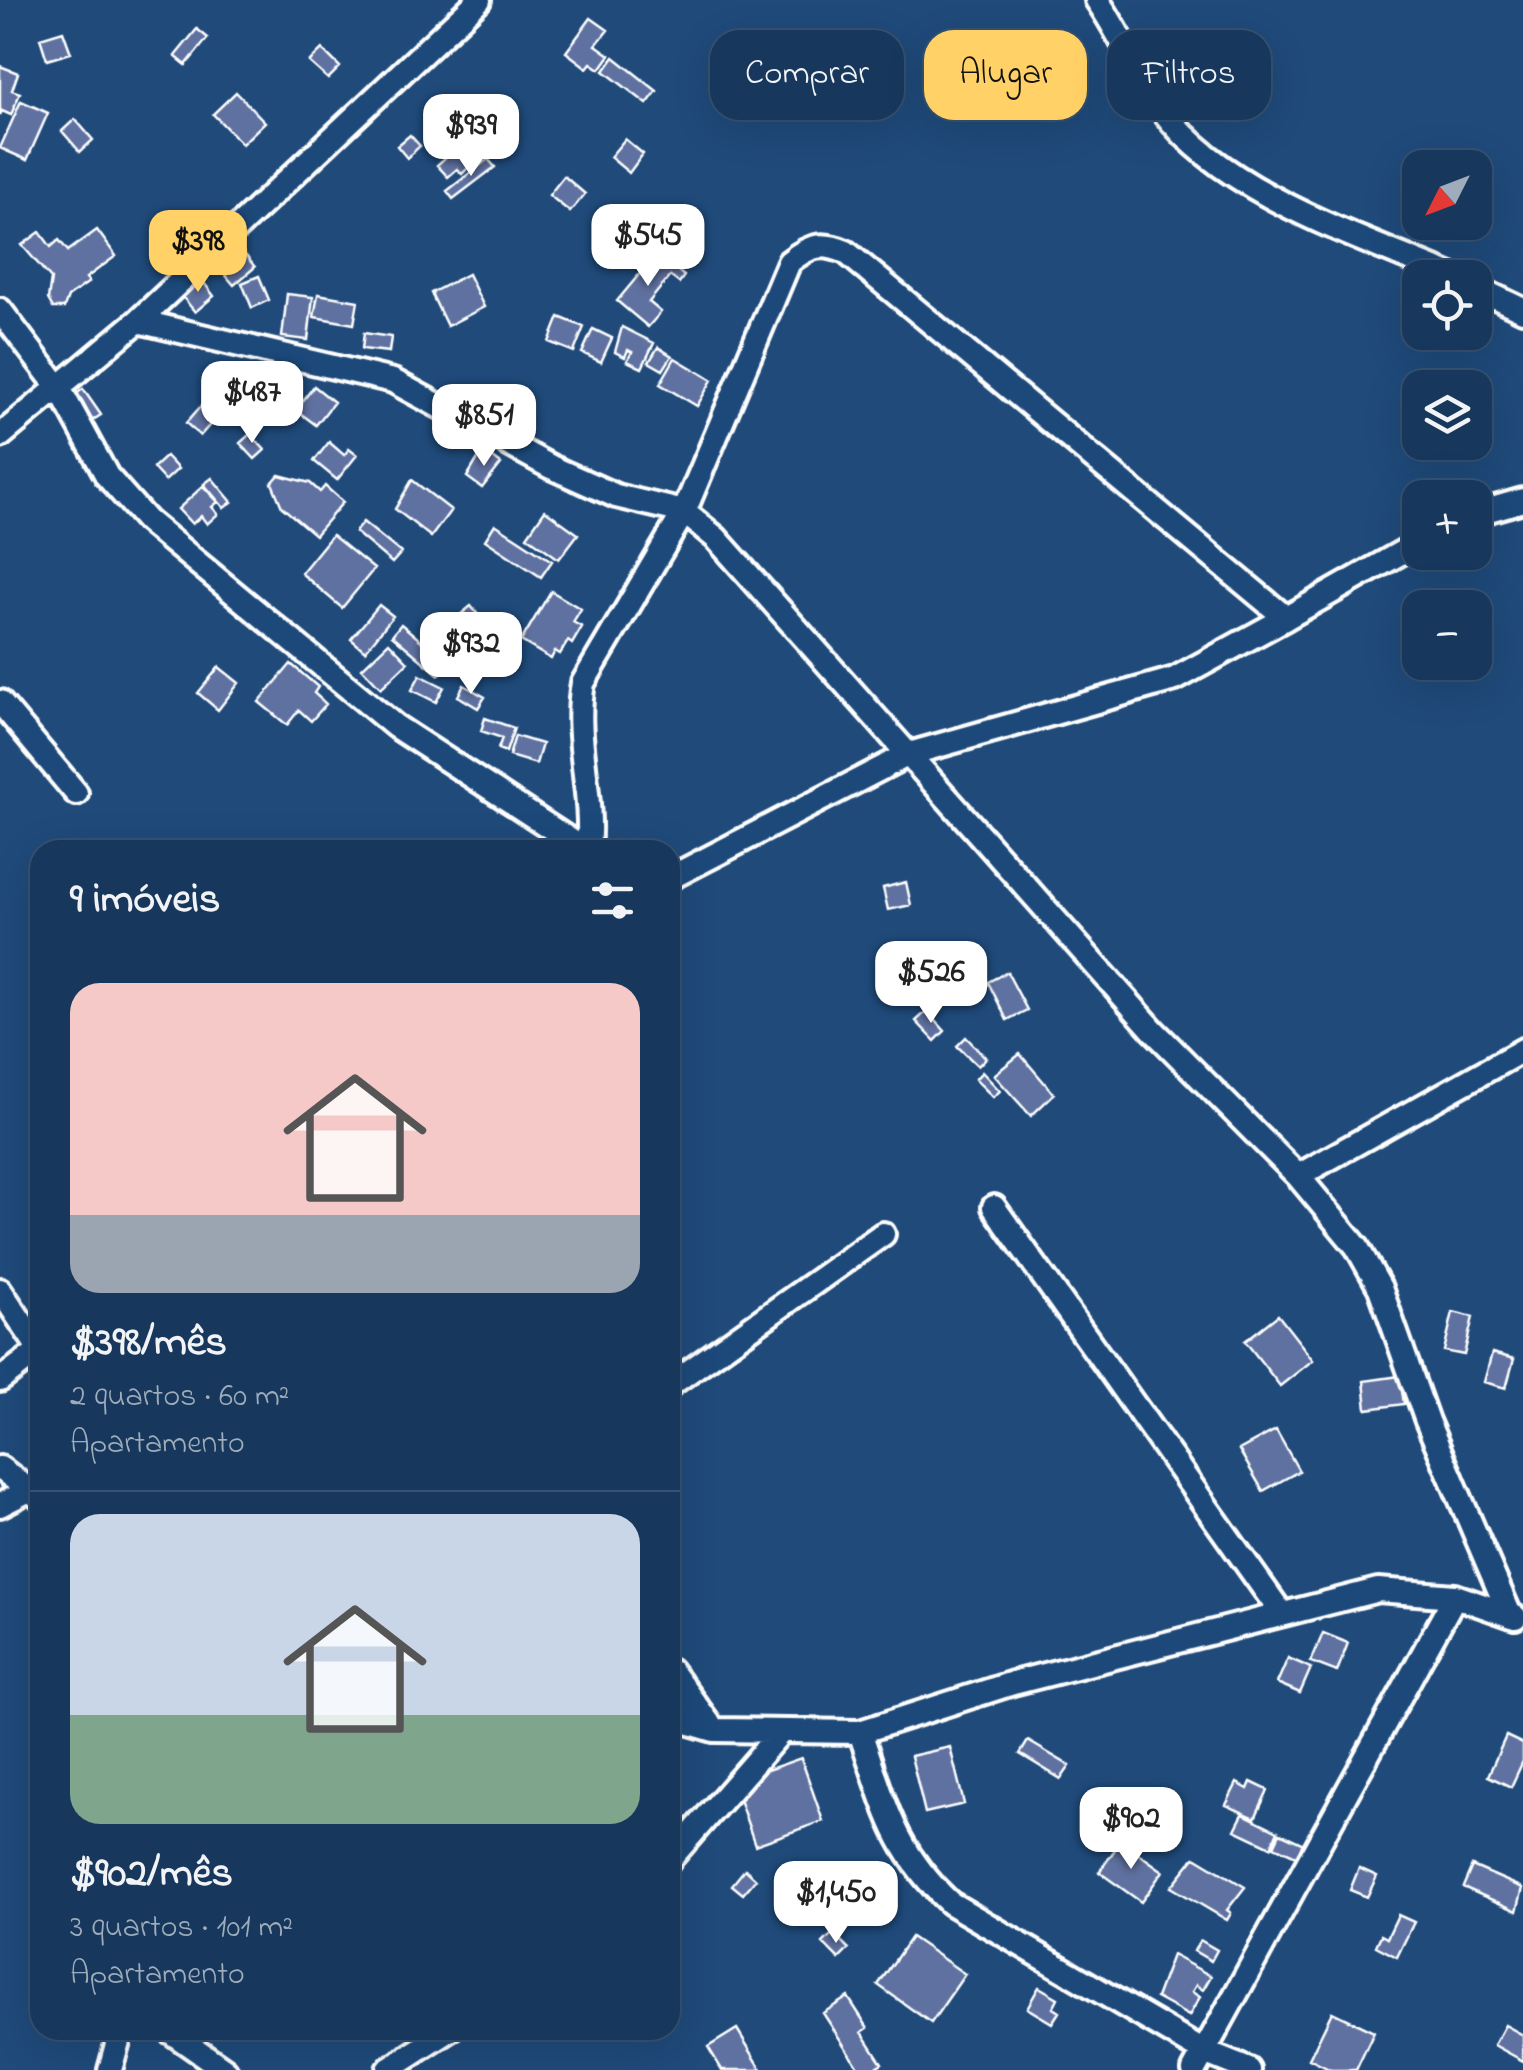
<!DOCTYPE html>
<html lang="pt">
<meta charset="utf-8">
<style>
body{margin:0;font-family:"Indie Flower",sans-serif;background:#203f62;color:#f1f3f6;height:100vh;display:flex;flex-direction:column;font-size:38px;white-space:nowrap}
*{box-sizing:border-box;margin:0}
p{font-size:32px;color:#9eacbb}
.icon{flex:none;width:55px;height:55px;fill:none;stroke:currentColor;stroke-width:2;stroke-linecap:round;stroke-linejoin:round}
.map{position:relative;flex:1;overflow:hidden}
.side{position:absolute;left:30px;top:840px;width:650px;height:1200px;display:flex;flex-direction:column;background:#17385c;border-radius:30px;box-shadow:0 10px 40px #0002,0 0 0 2px #365272}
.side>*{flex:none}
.guide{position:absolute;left:710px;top:30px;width:662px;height:90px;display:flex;gap:20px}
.needle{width:65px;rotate:228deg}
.controls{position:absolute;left:1402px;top:150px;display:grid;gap:20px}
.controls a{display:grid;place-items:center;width:90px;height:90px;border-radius:20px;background:#17385c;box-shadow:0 10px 40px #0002,0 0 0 2px #365272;font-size:50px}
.price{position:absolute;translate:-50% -85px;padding:0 22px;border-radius:20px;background:#fff;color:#222;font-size:32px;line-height:65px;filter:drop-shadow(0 2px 5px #0008)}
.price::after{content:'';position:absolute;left:50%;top:60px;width:30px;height:22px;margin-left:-15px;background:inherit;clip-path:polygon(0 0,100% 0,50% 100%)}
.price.selected{background:#ffd166;color:#111}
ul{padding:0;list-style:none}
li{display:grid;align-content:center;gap:20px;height:530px;padding:0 40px}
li+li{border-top:2px solid #365272}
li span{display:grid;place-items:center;height:310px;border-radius:30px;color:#555}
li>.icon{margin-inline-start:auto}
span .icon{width:180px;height:180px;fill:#fffc;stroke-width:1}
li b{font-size:42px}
h2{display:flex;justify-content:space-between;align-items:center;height:120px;padding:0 40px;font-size:42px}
.pill{padding:0 35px;border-radius:30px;background:#17385c;box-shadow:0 10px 40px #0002,0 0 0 2px #365272;font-size:35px;line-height:90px}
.pill.selected{background:#ffd166;color:#111}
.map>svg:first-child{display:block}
</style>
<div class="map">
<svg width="1523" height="2070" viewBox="0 0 1523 2070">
<rect width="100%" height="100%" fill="#1f4a7a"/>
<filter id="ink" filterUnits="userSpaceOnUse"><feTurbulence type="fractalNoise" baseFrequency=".01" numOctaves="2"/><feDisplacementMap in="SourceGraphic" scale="20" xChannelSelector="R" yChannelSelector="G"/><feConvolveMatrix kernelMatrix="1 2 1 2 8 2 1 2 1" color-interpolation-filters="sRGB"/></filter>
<g filter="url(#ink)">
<path fill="#5e71a0" stroke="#fff" stroke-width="2.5" d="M591 18 608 30 596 45 610 55 600 69 591 63 587 68 566 52Z
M197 29 208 38 186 65 175 56Z
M63 31 71 53 47 60 40 38Z
M322 49 340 67 328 79 309 62Z
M614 57 657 91 647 104 604 71Z
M0 66 18 73 12 90 20 93 11 115 2 111 0 115Z
M236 92 265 122 242 144 213 114Z
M21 101 48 113 27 160 0 148Z
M75 119 93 140 80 152 62 131Z
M471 126 491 146 462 174 457 169 448 177 437 165 446 157 442 153Z
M410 135 420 146 407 158 397 146Z
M625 139 643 154 629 173 610 157Z
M488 159 495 167 453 199 447 191Z
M564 176 585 194 570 212 549 195Z
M97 230 116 256 86 278 89 282 68 297 64 308H53L48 299 51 279 22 245 40 232 51 247 59 240 68 251Z
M238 246 255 267 234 285 216 264Z
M657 253 684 276 679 283 670 276 649 302 661 312 648 327 617 301Z
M468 274 484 307 447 326 431 293Z
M259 276 269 300 252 308 242 283Z
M201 279 214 296 195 312 181 295Z
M287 294 313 297 308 340 282 337Z
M318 294 358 301 354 324 314 317Z
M559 317 584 327 574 352 549 342Z
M622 327 654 343 642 368 627 361 632 352 628 350 625 357 615 352Z
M593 329 612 338 601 362 582 353Z
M364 333 391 337 389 352 362 349Z
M658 347 672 356 663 370 649 362Z
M675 358 712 380 697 406 660 384Z
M219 373 254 394 247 411 208 399Z
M314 386 334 402 316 425 296 410Z
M83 389 101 415 90 422 72 397Z
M201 406 215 419 200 436 186 423Z
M250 434 265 450 255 459 240 443Z
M329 442 344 455 349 449 357 455 337 480 314 461Z
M483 450 501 464 482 488 467 477Z
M166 456 178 469 165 481 153 468Z
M279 475 310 483 320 492 325 486 343 502 315 535 282 507 272 483Z
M212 478 232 502 224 508 204 484Z
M412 480 451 510 431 537 395 509Z
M203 486 218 502 212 507 218 514 207 524 201 516 192 524 178 509Z
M545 510 578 534 559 559 527 536Z
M363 522 401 553 392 563 355 532Z
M495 524 552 561 541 577 485 540Z
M332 535 374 569 342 608 301 573Z
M551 591 581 609 573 622 582 627 572 644 568 641 560 654 555 651 551 659 521 641Z
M379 605 393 616 365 651 351 639Z
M471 606 484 622 445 653 433 637Z
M401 624 449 664 439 675 392 635Z
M389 642 408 662 381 688 362 668Z
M291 664 318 687 314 693 326 704 311 721 299 710 287 725 259 702Z
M219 667 239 683 218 710 198 693Z
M420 675 444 687 436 702 412 690Z
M464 685 485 697 478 708 458 696Z
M485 718 514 728 506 752 498 749 502 738 481 731Z
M515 736 542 744 536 764 509 756Z
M906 882 911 905 888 910 883 888Z
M1007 972 1027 1010 1007 1020 988 982Z
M927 1011 945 1031 935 1041 916 1021Z
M966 1037 986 1058 978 1066 957 1046Z
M1020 1054 1054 1094 1031 1116 994 1075Z
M982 1072 1000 1091 993 1097 975 1079Z
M1453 1312 1473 1317 1464 1355 1444 1351Z
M1278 1315 1313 1360 1280 1386 1245 1341Z
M1492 1353 1514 1359 1506 1388 1484 1382Z
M1400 1376 1404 1404 1367 1409 1364 1381Z
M1276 1430 1299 1471 1263 1491 1239 1450Z
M1323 1633 1348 1643 1337 1672 1311 1662Z
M1288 1658 1311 1668 1300 1693 1277 1683Z
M1506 1736 1523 1744V1761L1511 1787 1488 1776Z
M1028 1741 1070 1766 1061 1779 1020 1754Z
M950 1747 964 1804 925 1813 911 1756Z
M801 1758 823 1821 755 1845 733 1782Z
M1251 1782 1268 1790 1255 1818 1226 1805 1237 1783 1248 1789Z
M1243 1814 1278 1831 1271 1847 1235 1830Z
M1280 1833 1304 1844 1298 1857 1274 1846Z
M1121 1841 1163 1871 1141 1902 1099 1872Z
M1195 1857 1245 1887 1227 1910 1231 1913 1227 1920 1171 1887Z
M1472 1866 1523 1888 1517 1911 1463 1887Z
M1359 1868 1377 1876 1367 1897 1350 1890Z
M745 1869 756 1879 743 1894 732 1885Z
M1398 1915 1414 1922 1397 1957 1376 1946 1381 1935 1387 1938Z
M833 1933 849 1949 839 1959 823 1943Z
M911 1937 965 1974 931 2023 878 1985Z
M1200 1940 1217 1950 1211 1961 1194 1951Z
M1172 1955 1211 1976 1203 1990 1196 1985 1192 1992 1200 1997 1189 2016 1156 1998Z
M1039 1987 1058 1998 1053 2008 1059 2012 1052 2023 1027 2008Z
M848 1997 868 2028 862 2032 882 2063 871 2070H860L823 2013Z
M1332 2012 1374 2032 1356 2070H1331L1309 2059Z
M1505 2025 1523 2035V2061L1494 2045Z
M737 2029 762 2070H722L708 2047Z"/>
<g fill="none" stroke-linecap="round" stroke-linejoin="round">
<defs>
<path id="minor" d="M1097 0C1122 36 1138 77 1164 112 1226 195 1363 238 1456 278
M1475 287 1523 310
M0 310 59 388 107 476 147 521 395 726 585 850
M138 321 393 381 551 467 616 496 684 512 716 538 1154 1031 1298 1176 1357 1247 1380 1288 1427 1421 1510 1615
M0 436 138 321 479 0
M1475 514 1523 500
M0 702 76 793
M588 850C594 794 573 738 583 683L684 512 789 262C810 245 822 242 846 252L1286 618 1420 542
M670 878 909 754 1175 679 1286 618
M1298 1176 1523 1050
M994 1207 1280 1611
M0 1290 40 1350
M0 1380 40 1350
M670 1385 883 1234
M0 1468 40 1498
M0 1505 29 1490
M670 1670 714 1730
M670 1717 714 1730 860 1732 1013 1683 1378 1590 1455 1596 1515 1617
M860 1732C885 1803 893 1850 950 1903L1204 2052 1249 2070
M670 1859 779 1734
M168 2030 225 2070
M110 2070 121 2030
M388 2070 450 2030
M1194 2070 1455 1596"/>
</defs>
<use href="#minor" stroke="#fff" stroke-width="30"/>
<use href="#minor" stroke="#1f4a7a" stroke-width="22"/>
</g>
</g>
</svg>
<div class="controls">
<a><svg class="needle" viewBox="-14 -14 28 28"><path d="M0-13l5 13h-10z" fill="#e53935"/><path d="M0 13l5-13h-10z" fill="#9eacbb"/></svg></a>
<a><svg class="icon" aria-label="locate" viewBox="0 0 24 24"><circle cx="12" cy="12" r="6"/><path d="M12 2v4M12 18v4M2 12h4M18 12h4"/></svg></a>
<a><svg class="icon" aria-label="layers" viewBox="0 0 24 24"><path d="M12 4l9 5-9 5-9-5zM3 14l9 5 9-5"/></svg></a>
<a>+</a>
<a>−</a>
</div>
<b class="price" style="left:471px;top:179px">$939</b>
<b class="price" style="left:648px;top:289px">$545</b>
<b class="price selected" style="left:198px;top:295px">$398</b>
<b class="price" style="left:252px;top:446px">$487</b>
<b class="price" style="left:484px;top:469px">$851</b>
<b class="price" style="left:471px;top:697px">$932</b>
<b class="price" style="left:931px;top:1026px">$526</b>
<b class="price" style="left:1131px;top:1872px">$902</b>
<b class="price" style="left:836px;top:1946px">$1,450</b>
<div class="guide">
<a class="pill">Comprar</a>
<a class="pill selected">Alugar</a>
<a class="pill">Filtros</a>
</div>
<section class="side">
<h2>9 imóveis<svg class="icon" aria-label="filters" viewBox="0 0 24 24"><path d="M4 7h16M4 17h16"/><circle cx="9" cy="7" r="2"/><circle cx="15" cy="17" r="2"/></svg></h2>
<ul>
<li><span style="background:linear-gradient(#f6c9c9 75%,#9aa5b1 0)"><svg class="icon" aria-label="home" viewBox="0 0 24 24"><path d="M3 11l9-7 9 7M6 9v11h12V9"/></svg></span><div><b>$398/mês</b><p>2 quartos · 60 m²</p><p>Apartamento</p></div></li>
<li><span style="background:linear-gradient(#c9d6e8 65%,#7fa58c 0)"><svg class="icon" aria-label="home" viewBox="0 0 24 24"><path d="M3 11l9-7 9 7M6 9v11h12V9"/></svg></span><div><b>$902/mês</b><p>3 quartos · 101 m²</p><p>Apartamento</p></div></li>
</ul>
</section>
</div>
